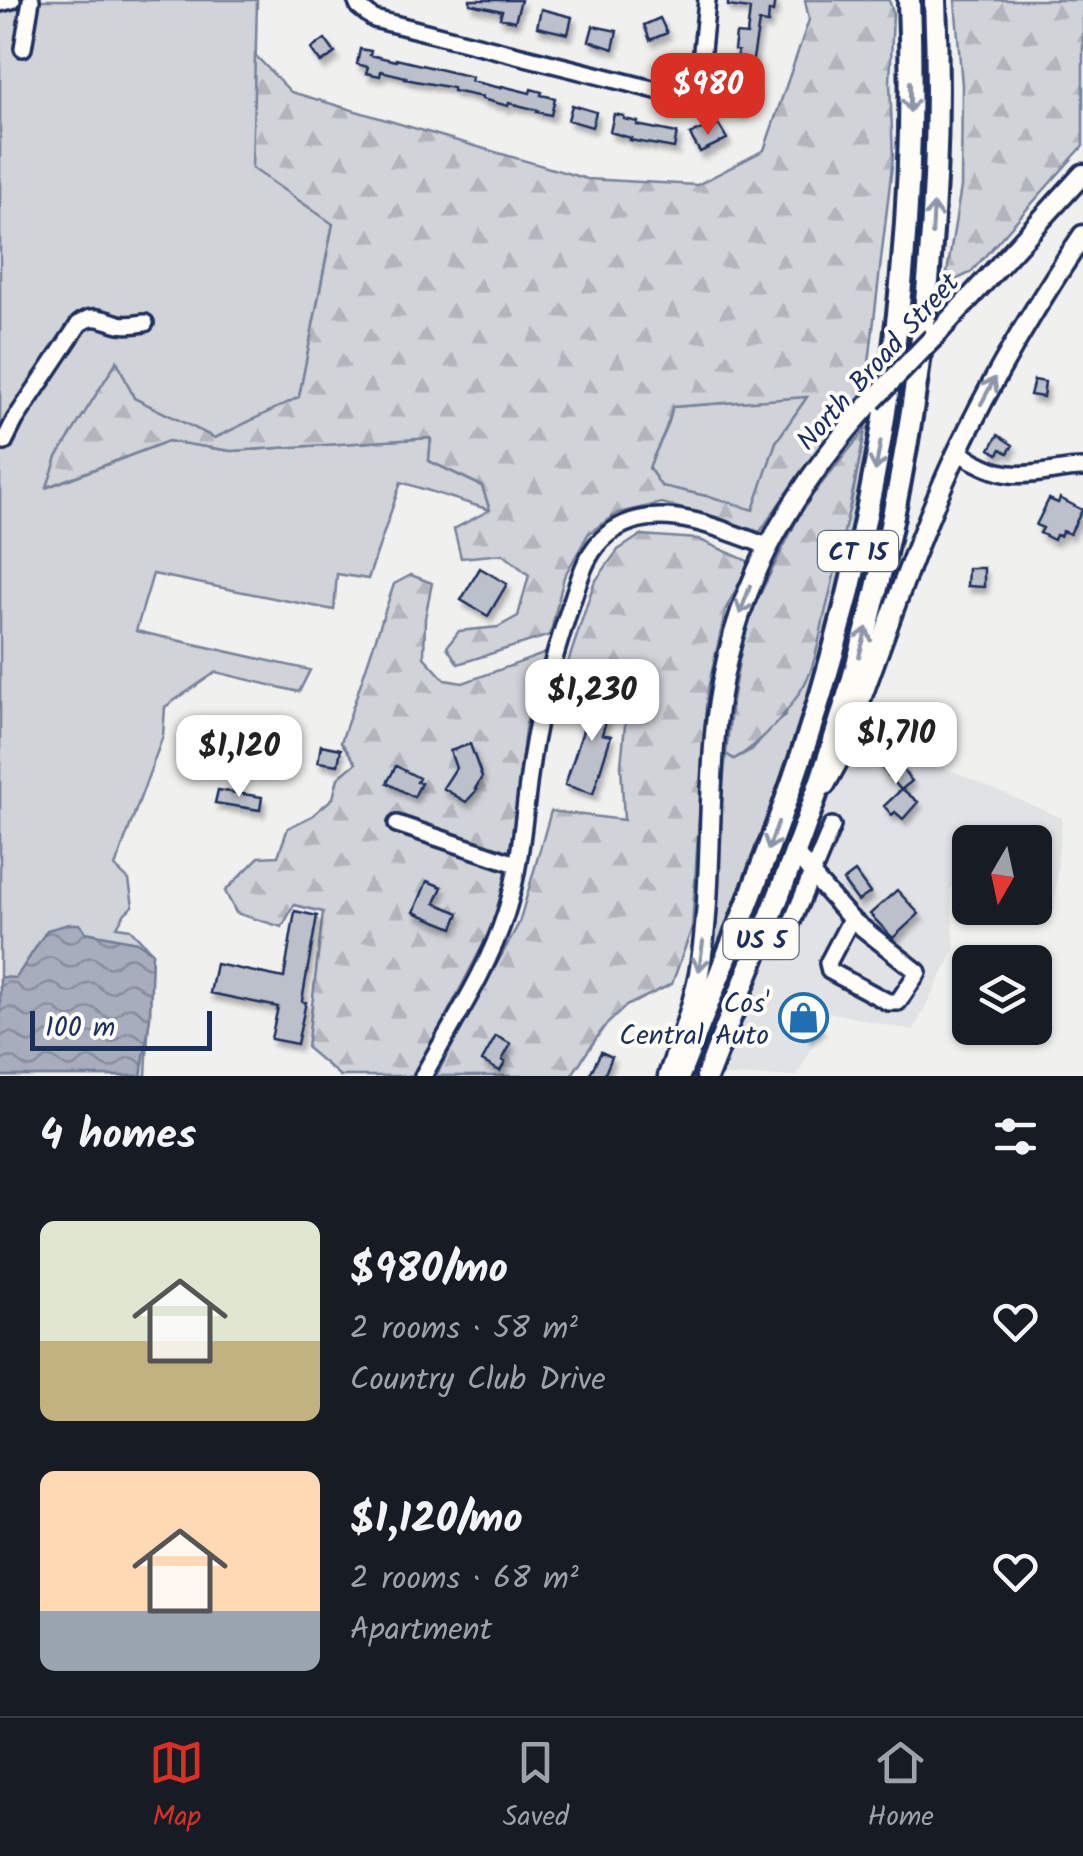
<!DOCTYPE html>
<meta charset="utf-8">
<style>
body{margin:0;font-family:Kalam,sans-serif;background:#242831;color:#f1f3f6;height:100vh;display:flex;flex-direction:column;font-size:38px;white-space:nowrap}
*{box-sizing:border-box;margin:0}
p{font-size:32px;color:#9ea1a6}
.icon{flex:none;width:55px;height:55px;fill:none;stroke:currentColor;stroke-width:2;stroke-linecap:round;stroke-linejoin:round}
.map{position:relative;height:1076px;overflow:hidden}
.side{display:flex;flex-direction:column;background:#171b24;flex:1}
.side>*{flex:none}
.needle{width:65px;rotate:189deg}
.tools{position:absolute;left:952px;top:825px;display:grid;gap:20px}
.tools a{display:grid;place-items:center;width:100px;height:100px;border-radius:15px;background:#171b24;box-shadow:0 2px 8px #0004;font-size:50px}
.scale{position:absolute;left:30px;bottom:25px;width:182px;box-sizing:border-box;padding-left:10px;border:5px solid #1b2f5e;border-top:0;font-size:28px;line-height:35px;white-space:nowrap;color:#1b2f5e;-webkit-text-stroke:8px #fdfcf7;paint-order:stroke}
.price{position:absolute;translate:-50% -85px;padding:0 22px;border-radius:20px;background:#fff;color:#222;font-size:32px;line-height:65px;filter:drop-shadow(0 2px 5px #0008)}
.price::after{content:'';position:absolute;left:50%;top:60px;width:30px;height:22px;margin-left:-15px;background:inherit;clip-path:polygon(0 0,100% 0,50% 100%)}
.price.active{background:#d93025;color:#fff}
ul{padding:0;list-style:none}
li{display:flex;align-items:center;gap:30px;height:250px;padding:0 40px}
li span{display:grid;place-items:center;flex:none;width:280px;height:200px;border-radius:15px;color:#555}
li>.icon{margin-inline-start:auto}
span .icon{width:120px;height:120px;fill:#fffc;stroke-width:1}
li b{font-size:42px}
h2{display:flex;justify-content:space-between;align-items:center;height:120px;padding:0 40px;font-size:42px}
.tabs{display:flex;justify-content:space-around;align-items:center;height:140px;border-top:2px solid #363941;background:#171b24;font-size:28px;color:#9ea1a6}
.tabs a{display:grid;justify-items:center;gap:5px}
.tabs .active{color:#d93025}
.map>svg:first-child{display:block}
</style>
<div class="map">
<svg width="1083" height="1076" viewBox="0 0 1083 1076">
<defs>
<pattern id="forest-firs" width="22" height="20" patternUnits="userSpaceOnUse" patternTransform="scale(2.5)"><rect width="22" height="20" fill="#d0d3d8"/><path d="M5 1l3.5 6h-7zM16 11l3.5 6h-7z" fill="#b2b5bc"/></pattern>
<pattern id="water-waves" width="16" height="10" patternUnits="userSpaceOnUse" patternTransform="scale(2.5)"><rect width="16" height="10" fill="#a7adbd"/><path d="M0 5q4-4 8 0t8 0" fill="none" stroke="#878d9d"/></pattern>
<filter id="shadow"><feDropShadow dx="3.5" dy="6" stdDeviation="2.5" flood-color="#0004"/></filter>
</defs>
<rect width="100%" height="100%" fill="#f0f0ee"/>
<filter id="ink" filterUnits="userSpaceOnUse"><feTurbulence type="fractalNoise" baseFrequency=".01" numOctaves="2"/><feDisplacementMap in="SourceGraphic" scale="20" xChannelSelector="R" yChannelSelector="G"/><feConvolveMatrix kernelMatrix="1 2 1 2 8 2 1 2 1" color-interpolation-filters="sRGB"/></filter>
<g filter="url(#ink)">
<path fill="#e0e2e3" d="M858 731 1062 818 1054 909 1035 901V842H970V876L961 873 950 891 955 949 913 1031 829 1012 797 1076H716Z"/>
<path fill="#d0d3d8" stroke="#76819b" stroke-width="2.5" d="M0 0H257L253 168 333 223 299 398 215 438 134 398 116 362 48 487 168 441 231 451 431 438 429 461 482 486 490 510 401 482 368 579 337 574 334 610 153 574 136 631 310 670 299 692 216 672 165 707 163 736 115 867 129 880 133 906 125 913 117 927 130 929 152 952 146 1076H0Z
M808 396 776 442 754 511 715 498 661 486 649 468C656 447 670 429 672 407Z
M872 424C860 487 850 551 834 613 805 730 762 843 715 954L707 955 726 754 734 759 753 749 770 727 785 716 851 504 865 430Z"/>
<path fill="url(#forest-firs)" stroke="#76819b" stroke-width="2.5" fill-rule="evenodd" d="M805 0H889L893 13 890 82 893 157 866 389 799 474 760 532 662 503 618 513 589 533 564 577 550 635 458 664 447 647 459 631 498 627 518 616 529 575 503 554 461 558 454 529 490 510 482 486 429 461 431 438 231 451 168 441 47 487 57 457 117 361 134 398 215 438 299 397 333 224 252 168 255 55 291 92 587 179 697 185 764 150 809 20ZM807 397 776 442 753 510 715 498 661 486 649 468C656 447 669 429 672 407Z
M955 0H1083V146L970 273 945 285 961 187 962 86Z
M865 430C854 489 841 547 827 605 821 627 818 652 810 673 797 703 762 744 734 759L726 754 732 701 746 622 805 504Z
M641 535 698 539 750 562 726 609 707 693 692 928 672 984 626 1006 604 1027 571 1076H436L519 923 551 811 624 820 621 765 629 684 563 678 594 583 618 550Z
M411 575 432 583 425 618 424 657 445 680 463 683 546 653 525 729 510 867 490 931 415 1076H340L307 1048 323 912 294 905 282 927 236 913 225 891 259 857 278 856 288 828 312 816 333 798 338 778 356 763 341 742 394 584Z"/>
<path fill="url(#water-waves)" stroke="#6f7b97" stroke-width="2.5" d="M69 924H79L86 932 137 942 152 952 150 1018 141 1076H0V977L16 978 47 930Z"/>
<path fill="#bbc0ca" stroke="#1b2f5e" stroke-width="2.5" filter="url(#shadow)" d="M470 0H521L515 21 500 18 502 11 470 4Z
M728 0H775L773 12 769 11 768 23 759 22 752 65 737 63 738 51 734 50 736 34 747 35 750 9 728 6Z
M541 9 572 17 568 34 537 27Z
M660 18 667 33 650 40 644 25Z
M593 26 617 31 613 49 589 41Z
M325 39 335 53 321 63 311 49Z
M360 49 371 51 370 55 396 61V59L472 77 471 81 501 88 502 86 530 93 531 89 542 92 541 95 555 98 551 115 537 112 538 110 509 103 508 106 482 99V97L453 91V88L405 79 406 77 381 71 380 76 366 73 368 67 357 64Z
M733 83 757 90 754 103 745 101 742 112 727 107Z
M572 105 596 112 592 127 568 120Z
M614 114 624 116V119L638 122 637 125 677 133 674 148 630 140 631 138 610 132Z
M719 125 727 139 700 152 690 135 706 127 708 131Z
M1034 380 1045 382 1043 397 1030 395Z
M998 435 1013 445 1008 453 1001 449 998 454 990 449Z
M1060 498 1082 510 1070 534 1063 531 1060 536 1056 535 1054 540 1040 533 1043 528 1036 525 1049 499 1058 503Z
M480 568 507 584 488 616 461 600Z
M968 568H984V587L967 586Z
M598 685 616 690 602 734 611 736 593 794 565 785Z
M470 744 482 777 475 789 477 790 466 802 443 788 456 768 450 751Z
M321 745 341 749 338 765 318 762Z
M876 748 892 766 897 763 912 781 902 789 918 802 903 819 895 812 892 815 884 806 901 790 870 754Z
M396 766 419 778 417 782 421 783 414 797 387 783Z
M218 790 262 797 260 810 215 803Z
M855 872 870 893 858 901 843 881Z
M427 881 442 887 435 903 459 913 453 928 414 912Z
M897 890 919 914 893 938 870 914Z
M295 911 317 916 302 1001 306 1002 297 1044 271 1039 278 1007 210 993 216 964 284 978Z
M799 1000 820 1029 809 1037 788 1008Z
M496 1036 511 1044 502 1060 505 1062 500 1071 482 1061Z
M601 1052 612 1057 604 1076H589Z"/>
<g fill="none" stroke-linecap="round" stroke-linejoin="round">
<defs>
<path id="minor" d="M356 0 359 7 374 19 668 93C685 92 693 86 700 71L707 0
M0 3 12 0
M23 48 31 0
M4 442 15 420 79 324C94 312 103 320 119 324 128 326 136 324 145 323
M957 452C974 461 991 472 1010 474 1034 477 1059 468 1083 468
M397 824 516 864
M796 853 812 875 851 919 828 963 830 971 888 1002H898L918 972 851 919
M761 940 781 948 832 826
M423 1076C452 1024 488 970 506 913 522 862 524 807 532 755 539 708 555 653 570 607 579 581 585 552 608 534 655 497 719 529 767 546"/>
<path id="major" d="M933 338 1083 174
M825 785 837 763C875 665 907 564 950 468 987 387 1033 309 1083 235
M668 1076C680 1043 692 1009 699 974 713 892 707 807 716 724 730 594 786 497 872 401"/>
<path id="highway" d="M679 1076C729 950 782 824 821 694 888 469 918 235 909 0
M707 1076C750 966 797 857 833 744 910 505 946 251 935 0"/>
</defs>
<use href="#minor" stroke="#1b2f5e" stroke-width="22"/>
<use href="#major" stroke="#1b2f5e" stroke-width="25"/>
<use href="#highway" stroke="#1b2f5e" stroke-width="28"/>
<use href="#minor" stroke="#fdfcf7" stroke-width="15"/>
<use href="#major" stroke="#fdfcf7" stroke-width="18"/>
<use href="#highway" stroke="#fdfcf7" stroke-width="20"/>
<defs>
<path id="major-bridge" d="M872 401 933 338"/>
</defs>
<use href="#major-bridge" stroke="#1b2f5e" stroke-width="25" stroke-linecap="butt"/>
<use href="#major-bridge" stroke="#fdfcf7" stroke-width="18"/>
</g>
<defs><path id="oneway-shaft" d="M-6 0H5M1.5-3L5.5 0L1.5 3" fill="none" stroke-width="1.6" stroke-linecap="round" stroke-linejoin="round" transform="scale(2.5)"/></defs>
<g stroke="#8c96aa">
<use href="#oneway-shaft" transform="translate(910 97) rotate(90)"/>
<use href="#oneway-shaft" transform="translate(933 219) rotate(-87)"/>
<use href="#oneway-shaft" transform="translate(988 391) rotate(-62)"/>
<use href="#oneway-shaft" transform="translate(878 456) rotate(100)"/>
<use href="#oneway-shaft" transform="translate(745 600) rotate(110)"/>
<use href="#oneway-shaft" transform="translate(863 642) rotate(-75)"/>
<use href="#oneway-shaft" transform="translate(773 836) rotate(110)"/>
<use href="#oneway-shaft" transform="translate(701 956) rotate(98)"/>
</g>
</g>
<defs>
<symbol id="shop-ring" viewBox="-11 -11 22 22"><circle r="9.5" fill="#fdfcf7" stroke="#1f6fb2" stroke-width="1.5"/><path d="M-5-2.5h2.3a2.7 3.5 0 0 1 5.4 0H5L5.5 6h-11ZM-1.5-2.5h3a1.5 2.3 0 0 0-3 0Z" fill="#1f6fb2"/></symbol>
</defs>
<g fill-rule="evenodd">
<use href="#shop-ring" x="776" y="990" width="55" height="55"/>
</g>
<g text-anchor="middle" stroke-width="8" stroke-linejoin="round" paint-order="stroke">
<g fill="#fdfcf7" stroke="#5f6c8c" stroke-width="2.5">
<rect x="818" y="531" width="80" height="40" rx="8"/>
<rect x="723.5" y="919" width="75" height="40" rx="8"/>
</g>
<g font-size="25" font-weight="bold" fill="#1b2f5e">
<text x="858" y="560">CT 15</text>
<text x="761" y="948">US 5</text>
</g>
<g font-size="28" fill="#1b2f5e" stroke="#fdfcf7">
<text transform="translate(877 361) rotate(-48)" y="10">North Broad Street</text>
</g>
<g font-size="28" fill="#1b2f5e" stroke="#fdfcf7" text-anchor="end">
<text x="769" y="1012">Cos'<tspan x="769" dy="32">Central Auto</tspan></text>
</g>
</g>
</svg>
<div class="tools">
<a><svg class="needle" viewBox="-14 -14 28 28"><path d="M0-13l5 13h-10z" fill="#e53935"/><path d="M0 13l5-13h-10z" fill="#9ea1a6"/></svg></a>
<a><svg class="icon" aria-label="layers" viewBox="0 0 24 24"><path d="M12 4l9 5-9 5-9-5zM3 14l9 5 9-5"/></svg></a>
</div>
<div class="scale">100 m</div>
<b class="price active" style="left:708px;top:138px">$980</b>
<b class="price" style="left:592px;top:744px">$1,230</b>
<b class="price" style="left:896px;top:787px">$1,710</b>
<b class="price" style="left:239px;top:800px">$1,120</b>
</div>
<section class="side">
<h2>4 homes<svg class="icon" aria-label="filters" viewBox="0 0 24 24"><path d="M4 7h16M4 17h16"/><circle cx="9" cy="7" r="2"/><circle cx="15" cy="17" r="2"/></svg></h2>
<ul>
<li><span style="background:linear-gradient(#dfe7d0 60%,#c2b280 0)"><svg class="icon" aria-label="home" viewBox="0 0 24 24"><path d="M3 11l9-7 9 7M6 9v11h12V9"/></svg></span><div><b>$980/mo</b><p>2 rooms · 58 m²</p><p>Country Club Drive</p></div><svg class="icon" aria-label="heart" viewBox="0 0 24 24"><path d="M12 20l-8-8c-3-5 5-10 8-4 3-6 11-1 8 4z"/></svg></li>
<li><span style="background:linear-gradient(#ffd9b3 70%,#9aa5b1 0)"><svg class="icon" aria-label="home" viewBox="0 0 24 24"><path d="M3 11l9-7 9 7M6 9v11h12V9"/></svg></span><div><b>$1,120/mo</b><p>2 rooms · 68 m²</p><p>Apartment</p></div><svg class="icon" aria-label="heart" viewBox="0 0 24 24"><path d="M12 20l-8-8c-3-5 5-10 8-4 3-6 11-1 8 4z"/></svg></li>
</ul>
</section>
<nav class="tabs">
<a class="active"><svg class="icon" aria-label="map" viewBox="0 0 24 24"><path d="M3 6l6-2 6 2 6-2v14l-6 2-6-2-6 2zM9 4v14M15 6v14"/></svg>Map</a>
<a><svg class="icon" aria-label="saved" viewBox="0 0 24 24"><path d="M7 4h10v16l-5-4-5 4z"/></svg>Saved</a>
<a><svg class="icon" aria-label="home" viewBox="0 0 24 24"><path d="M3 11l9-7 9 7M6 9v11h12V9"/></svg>Home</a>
</nav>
